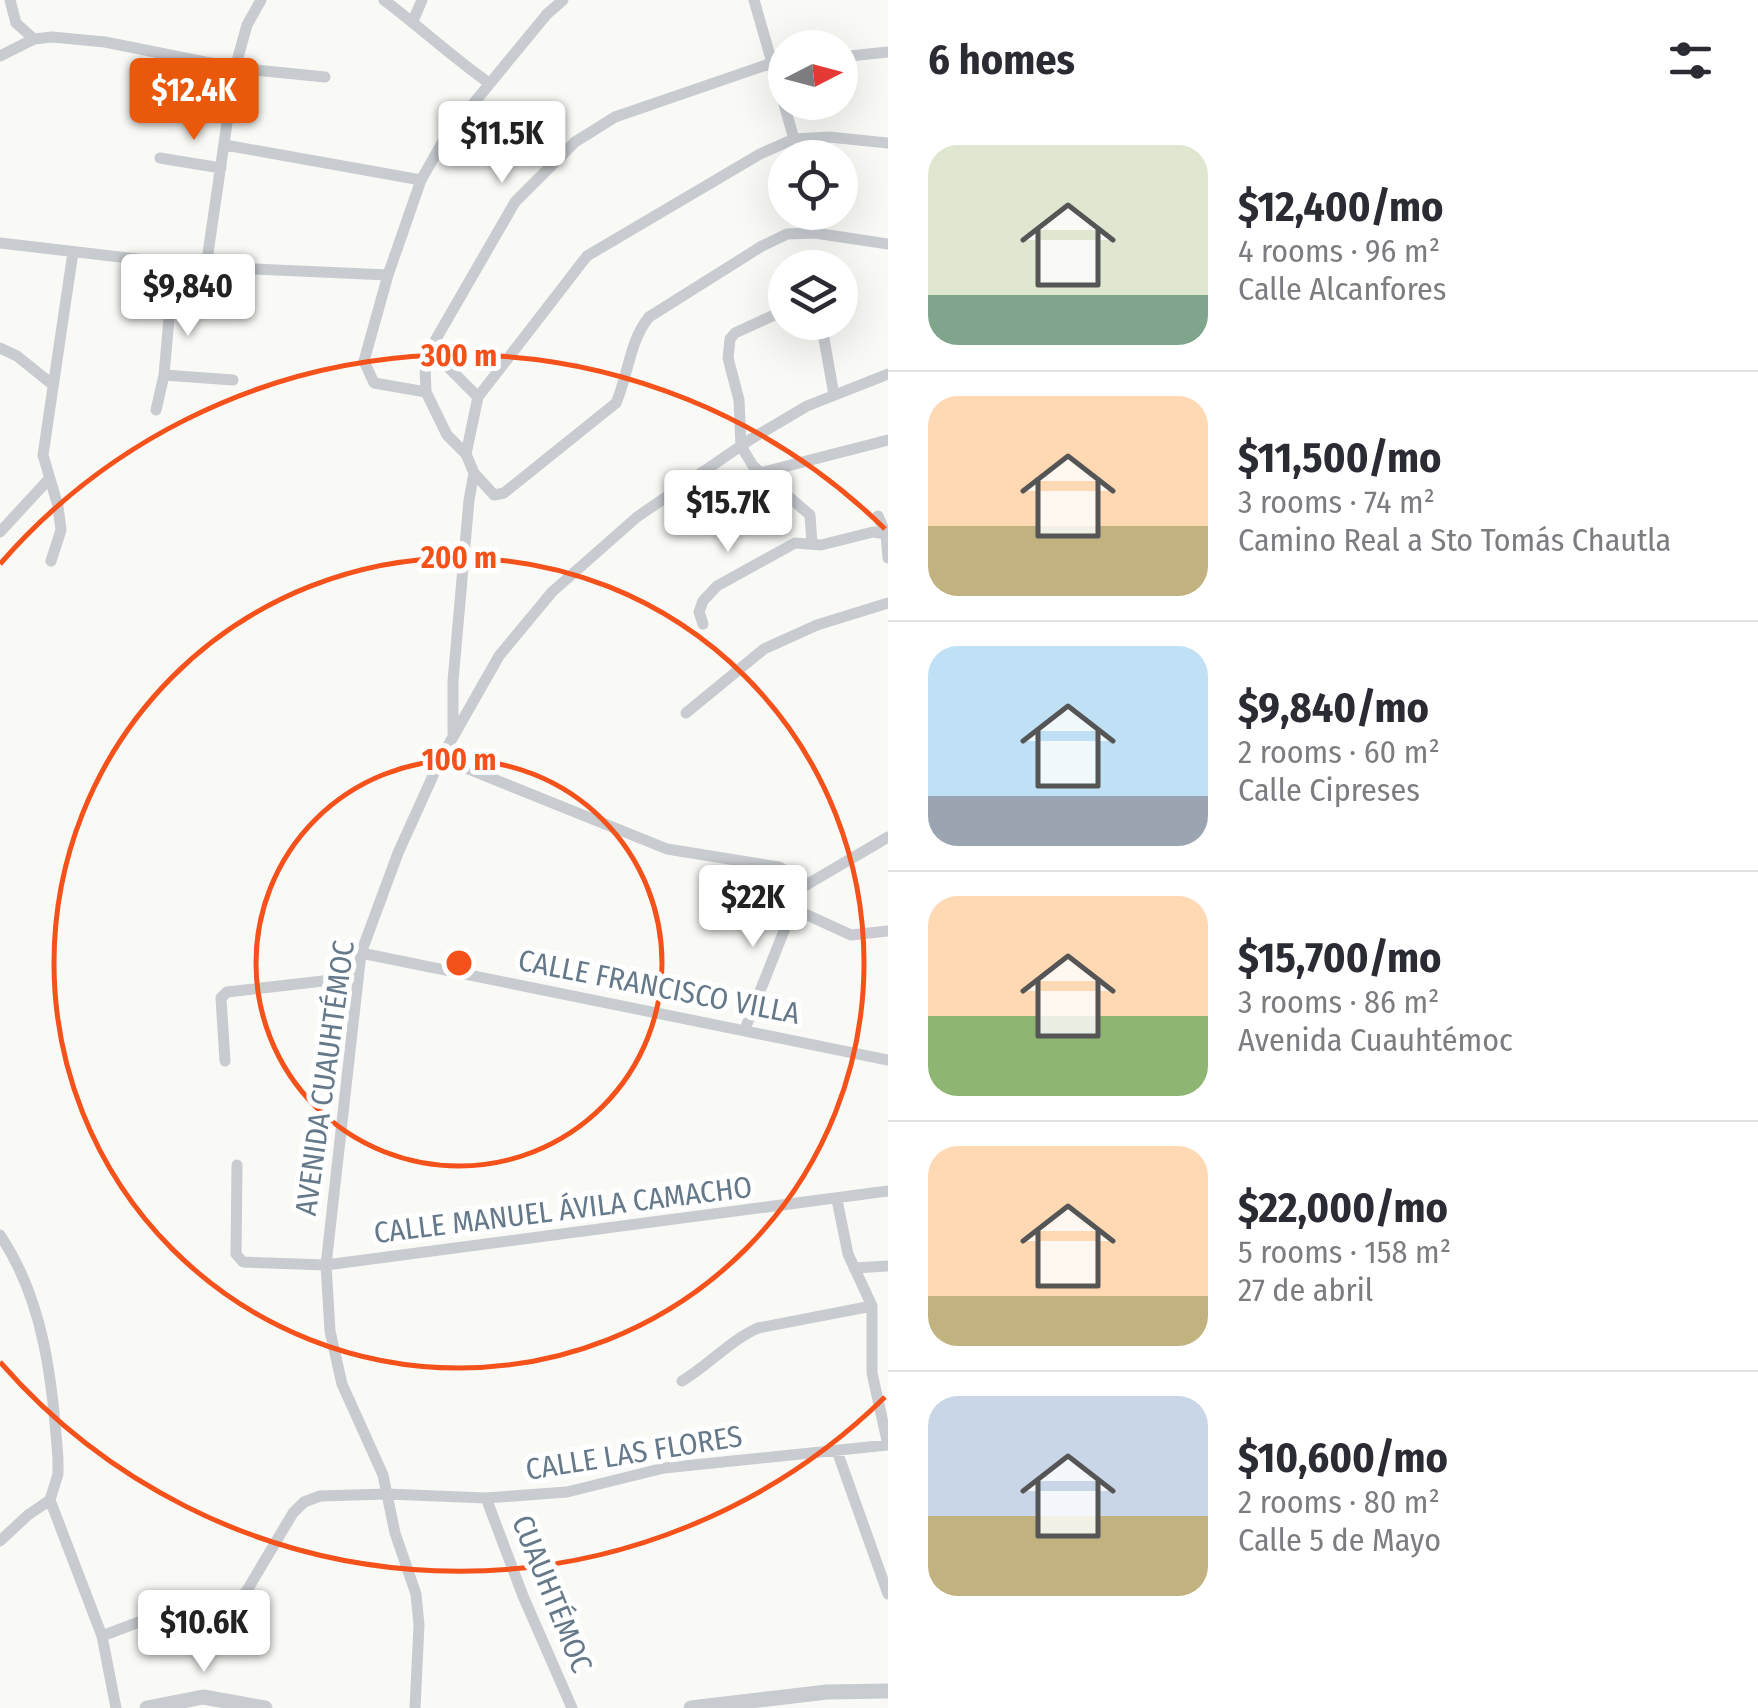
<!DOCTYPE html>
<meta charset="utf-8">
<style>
body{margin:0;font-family:"Fira Sans Condensed",sans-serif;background:#f7f7f7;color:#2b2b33;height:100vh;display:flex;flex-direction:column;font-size:38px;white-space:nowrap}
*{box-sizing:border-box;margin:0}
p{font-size:32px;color:#7c7c81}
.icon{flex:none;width:55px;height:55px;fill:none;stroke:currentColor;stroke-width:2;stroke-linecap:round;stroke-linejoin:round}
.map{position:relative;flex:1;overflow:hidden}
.drawer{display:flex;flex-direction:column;background:#fff;width:870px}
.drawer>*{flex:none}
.needle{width:65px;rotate:84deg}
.fabs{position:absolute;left:768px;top:30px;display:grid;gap:20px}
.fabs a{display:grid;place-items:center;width:90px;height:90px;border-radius:50%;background:#fff;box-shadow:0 10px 40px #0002;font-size:50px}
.price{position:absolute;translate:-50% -85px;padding:0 22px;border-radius:10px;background:#fff;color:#222;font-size:32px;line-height:65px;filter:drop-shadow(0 2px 5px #0008)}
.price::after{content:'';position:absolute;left:50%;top:60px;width:30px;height:22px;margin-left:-15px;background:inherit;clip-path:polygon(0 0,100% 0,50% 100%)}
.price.current{background:#ea580c;color:#fff}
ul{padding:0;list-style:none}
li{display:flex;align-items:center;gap:30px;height:250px;padding:0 40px}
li+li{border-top:2px solid #e1e1e2}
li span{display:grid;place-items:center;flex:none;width:280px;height:200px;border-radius:30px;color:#555}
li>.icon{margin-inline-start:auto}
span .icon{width:120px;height:120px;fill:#fffc;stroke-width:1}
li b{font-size:42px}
h2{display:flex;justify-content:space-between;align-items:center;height:120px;padding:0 40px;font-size:42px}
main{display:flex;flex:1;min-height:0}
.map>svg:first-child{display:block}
</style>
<main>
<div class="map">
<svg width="888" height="1708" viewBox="0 0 888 1708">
<rect width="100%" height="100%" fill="#f9f9f6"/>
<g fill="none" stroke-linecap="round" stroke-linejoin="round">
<path stroke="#c8ccd0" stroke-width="11" d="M10 0 16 23 34 39
M384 0C420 27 452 57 489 83
M754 0 794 139 807 158
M413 21 422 0
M0 56 34 39 52 37 105 42 235 68 325 77
M840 57 888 52
M785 62 772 63 615 117 575 142 515 202 436 339 425 365 426 392 447 435 466 454 474 473 494 495 504 493 616 403C629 373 629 342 649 317L762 246 787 234 815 233 888 244
M225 145 421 180
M160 158 221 168
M815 233 816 212
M0 243 206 267 388 275 421 180 445 138 547 14 563 0
M206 267 235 68 247 25 261 0
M388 275 364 361 374 383 426 392
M785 310 735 333 730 339 728 358 739 400 741 446 753 466 810 515 812 544
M821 322 834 395
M436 339 449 368 478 397
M0 348 17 356 53 385
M164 375 233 380
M156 410 164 375 174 261
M466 454 478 397 587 256 760 154 794 139 829 137 888 143
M760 473 888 440
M878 516 886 534 888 558
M0 532 49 479
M51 561 61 530 58 506 43 455 73 252
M703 624 699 612 703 601 717 586 795 543 821 545 873 532 886 534
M686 713 764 649 817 625 888 603
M453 733V681L469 500 474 473
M441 758 667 849 779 867 794 876 801 888
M801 888 888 837
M792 908 851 935 888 931
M361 953 888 1060
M745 1029 801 888
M225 1061 221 998 227 992 358 977
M237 1165 236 1254 243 1262 326 1265 888 1191
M837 1200 848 1254 872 1306V1373L888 1445
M0 1235C45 1302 52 1382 58 1459V1474L50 1500 28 1515 0 1541
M854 1268 888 1266
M682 1381C709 1365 729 1341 758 1328L872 1306
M837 1451 888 1594
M486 1498 523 1596 572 1708
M50 1500 102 1636 116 1708
M102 1636 152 1617 238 1599 246 1592 293 1513 304 1502 320 1496 387 1494 486 1498 567 1492 664 1468 888 1445
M415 1708 419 1625 416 1594 395 1533 383 1475 342 1384 330 1331 326 1265 361 953 398 853 441 758 499 656 552 592 637 517 751 439 807 406 888 374"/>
<path stroke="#c8ccd0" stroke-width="15" d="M147 1708 203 1697 265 1708
M691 1708 827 1692 888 1691"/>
</g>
<g fill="none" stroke="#f4511b" stroke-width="5">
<circle cx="459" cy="963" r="203"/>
<circle cx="459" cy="963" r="405"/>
<path d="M885 1397A608 608 0 0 1 0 1362M0 564A608 608 0 0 1 885 529"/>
</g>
<g text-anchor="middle" stroke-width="10" stroke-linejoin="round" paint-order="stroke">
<g font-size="30" fill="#65798a" stroke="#fff">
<text transform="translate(659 987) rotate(11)" y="10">CALLE FRANCISCO VILLA</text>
<text transform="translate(325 1078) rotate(-82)" y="10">AVENIDA CUAUHTÉMOC</text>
<text transform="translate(563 1210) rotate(-7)" y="10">CALLE MANUEL ÁVILA CAMACHO</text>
<text transform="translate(634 1453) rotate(-9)" y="10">CALLE LAS FLORES</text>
<text transform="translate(552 1594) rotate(68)" y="10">CUAUHTÉMOC</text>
</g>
</g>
<circle cx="459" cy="963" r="15" fill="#f4511b" stroke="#fff" stroke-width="5"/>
<g font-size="30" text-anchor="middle" font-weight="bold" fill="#f4511b" stroke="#fff" stroke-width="10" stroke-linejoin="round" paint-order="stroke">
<text x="459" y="366">300 m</text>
<text x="459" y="568">200 m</text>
<text x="459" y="770">100 m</text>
</g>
</svg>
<div class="fabs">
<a><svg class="needle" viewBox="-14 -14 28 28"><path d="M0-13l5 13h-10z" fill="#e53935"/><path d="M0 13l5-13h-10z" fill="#7c7c81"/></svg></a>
<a><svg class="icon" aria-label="locate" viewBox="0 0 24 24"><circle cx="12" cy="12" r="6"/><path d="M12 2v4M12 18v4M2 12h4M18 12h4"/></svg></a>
<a><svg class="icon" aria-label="layers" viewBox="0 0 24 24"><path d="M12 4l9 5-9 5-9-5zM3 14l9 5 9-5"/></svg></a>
</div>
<b class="price current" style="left:194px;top:143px">$12.4K</b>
<b class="price" style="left:502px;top:186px">$11.5K</b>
<b class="price" style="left:188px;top:339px">$9,840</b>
<b class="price" style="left:728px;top:555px">$15.7K</b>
<b class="price" style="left:753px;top:950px">$22K</b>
<b class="price" style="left:204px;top:1675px">$10.6K</b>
</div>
<section class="drawer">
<h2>6 homes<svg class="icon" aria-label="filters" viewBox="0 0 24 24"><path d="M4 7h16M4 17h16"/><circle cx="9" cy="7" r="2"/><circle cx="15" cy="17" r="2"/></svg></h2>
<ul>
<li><span style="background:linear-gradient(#dfe7d0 75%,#7fa58c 0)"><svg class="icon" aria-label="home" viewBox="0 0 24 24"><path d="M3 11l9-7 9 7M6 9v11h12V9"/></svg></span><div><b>$12,400/mo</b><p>4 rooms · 96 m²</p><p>Calle Alcanfores</p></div></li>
<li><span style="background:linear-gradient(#ffd9b3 65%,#c2b280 0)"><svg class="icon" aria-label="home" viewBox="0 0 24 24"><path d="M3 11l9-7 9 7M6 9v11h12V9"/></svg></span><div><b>$11,500/mo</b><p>3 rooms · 74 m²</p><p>Camino Real a Sto Tomás Chautla</p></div></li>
<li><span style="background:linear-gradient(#bfe0f5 75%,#9aa5b1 0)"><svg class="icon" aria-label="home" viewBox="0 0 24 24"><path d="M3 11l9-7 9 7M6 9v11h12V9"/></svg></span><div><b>$9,840/mo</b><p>2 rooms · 60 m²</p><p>Calle Cipreses</p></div></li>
<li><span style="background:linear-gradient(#ffd9b3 60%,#8fb573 0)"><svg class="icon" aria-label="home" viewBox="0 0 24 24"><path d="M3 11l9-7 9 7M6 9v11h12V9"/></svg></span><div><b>$15,700/mo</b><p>3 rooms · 86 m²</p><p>Avenida Cuauhtémoc</p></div></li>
<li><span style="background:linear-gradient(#ffd9b3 75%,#c2b280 0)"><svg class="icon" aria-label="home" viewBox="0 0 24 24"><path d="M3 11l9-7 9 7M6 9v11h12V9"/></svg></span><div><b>$22,000/mo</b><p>5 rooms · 158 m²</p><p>27 de abril</p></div></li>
<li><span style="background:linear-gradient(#c9d6e8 60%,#c2b280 0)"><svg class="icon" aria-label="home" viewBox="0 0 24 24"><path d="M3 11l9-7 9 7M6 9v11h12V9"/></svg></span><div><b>$10,600/mo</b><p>2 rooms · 80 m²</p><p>Calle 5 de Mayo</p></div></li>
</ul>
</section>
</main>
